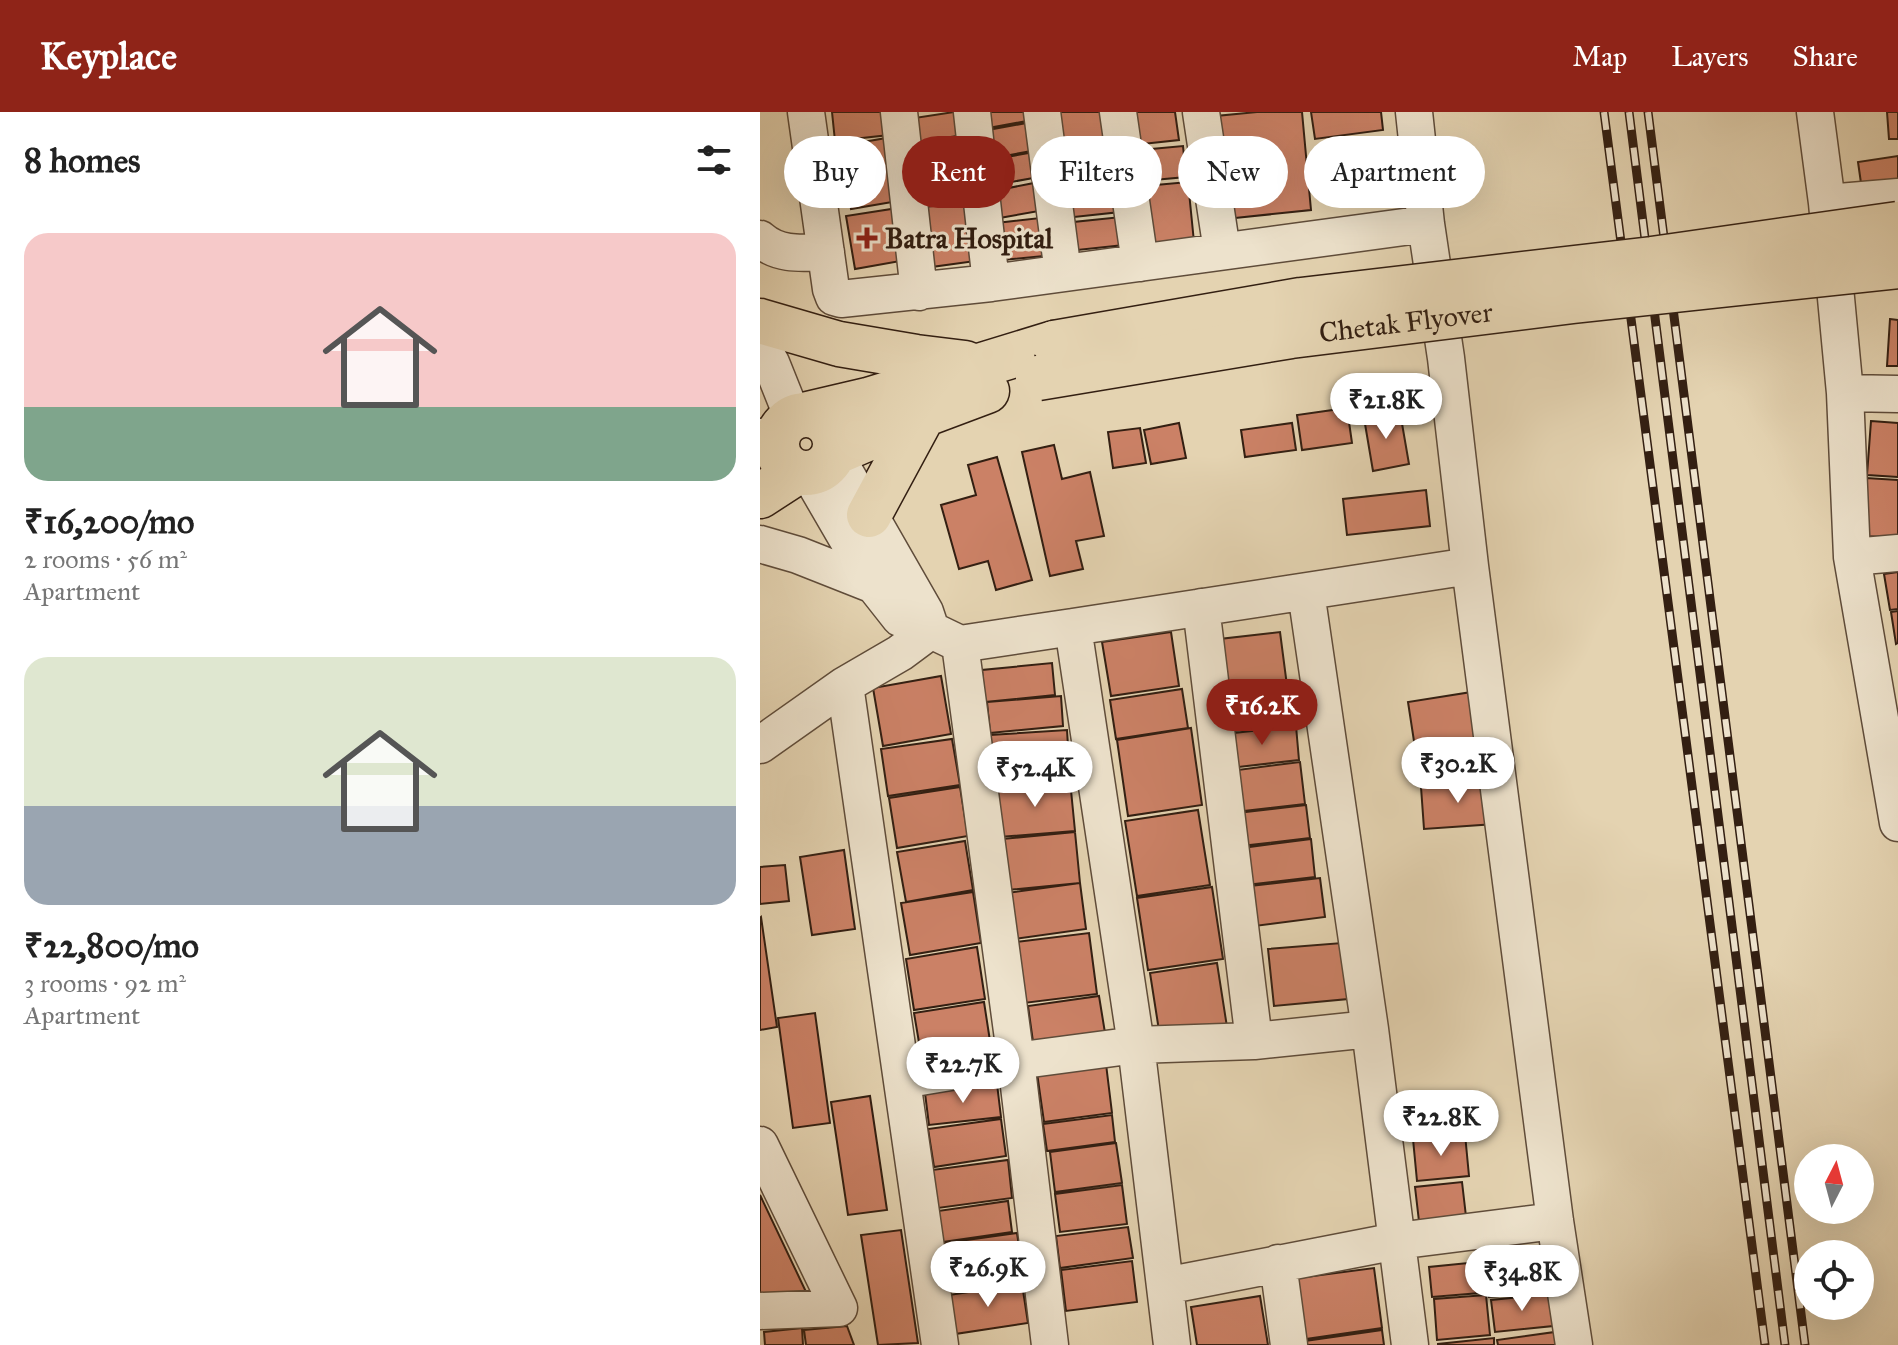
<!DOCTYPE html>
<meta charset="utf-8">
<style>
body{margin:0;font-family:"IM FELL Great Primer",serif;background:#f2f2f2;color:#222;height:100vh;display:flex;flex-direction:column;font-size:30px;white-space:nowrap}
*{box-sizing:border-box;margin:0}
p{font-size:26px;color:#767676}
.icon{flex:none;width:44px;height:44px;fill:none;stroke:currentColor;stroke-width:2;stroke-linecap:round;stroke-linejoin:round}
.map{position:relative;flex:1;overflow:hidden}
.panel{display:flex;flex-direction:column;background:#fff;width:760px}
.panel>*{flex:none}
.guide{position:absolute;left:24px;top:24px;width:760px;height:72px;display:flex;gap:16px}
.needle{width:52px;rotate:6deg}
.controls{position:absolute;left:1034px;top:1032px;display:grid;gap:16px}
.controls a{display:grid;place-items:center;width:80px;height:80px;border-radius:50%;background:#fff;box-shadow:0 8px 32px #0002;font-size:40px}
.price{position:absolute;translate:-50% -68px;padding:0 18px;border-radius:28px;background:#fff;color:#222;font-size:26px;line-height:52px;filter:drop-shadow(0 2px 4px #0008)}
.price::after{content:'';position:absolute;left:50%;top:48px;width:24px;height:18px;margin-left:-12px;background:inherit;clip-path:polygon(0 0,100% 0,50% 100%)}
.price.current{background:#8f2418;color:#fff}
ul{padding:0;list-style:none}
li{display:grid;align-content:center;gap:16px;height:424px;padding:0 24px}
li span{display:grid;place-items:center;height:248px;border-radius:24px;color:#555}
li>.icon{margin-inline-start:auto}
span .icon{width:144px;height:144px;fill:#fffc;stroke-width:1}
li b{font-size:34px}
h2{display:flex;justify-content:space-between;align-items:center;height:96px;padding:0 24px;font-size:34px}
.tag{padding:0 28px;border-radius:36px;background:#fff;box-shadow:0 8px 32px #0002;font-size:28px;line-height:72px}
.tag.current{background:#8f2418;color:#fff}
header{display:flex;align-items:center;gap:48px;box-sizing:border-box;height:112px;padding:0 40px;background:#8f2418;color:#fff}
header strong{font-size:38px}
nav{display:flex;gap:44px;margin-inline-start:auto;font-size:28px}
main{display:flex;flex:1;min-height:0}
.map>svg:first-child{display:block}
</style>
<header>
<strong>Keyplace</strong>
<nav><a>Map</a><a>Layers</a><a>Share</a></nav>
</header>
<main>
<section class="panel">
<h2>8 homes<svg class="icon" aria-label="filters" viewBox="0 0 24 24"><path d="M4 7h16M4 17h16"/><circle cx="9" cy="7" r="2"/><circle cx="15" cy="17" r="2"/></svg></h2>
<ul>
<li><span style="background:linear-gradient(#f6c9c9 70%,#7fa58c 0)"><svg class="icon" aria-label="home" viewBox="0 0 24 24"><path d="M3 11l9-7 9 7M6 9v11h12V9"/></svg></span><div><b>₹16,200/mo</b><p>2 rooms · 56 m²</p><p>Apartment</p></div></li>
<li><span style="background:linear-gradient(#dfe7d0 60%,#9aa5b1 0)"><svg class="icon" aria-label="home" viewBox="0 0 24 24"><path d="M3 11l9-7 9 7M6 9v11h12V9"/></svg></span><div><b>₹22,800/mo</b><p>3 rooms · 92 m²</p><p>Apartment</p></div></li>
</ul>
</section>
<div class="map">
<svg width="1138" height="1233" viewBox="0 0 1138 1233">
<rect width="100%" height="100%" fill="#e4d3b1"/>
<filter id="stains"><feTurbulence type="fractalNoise" baseFrequency=".0025" numOctaves="4"/><feColorMatrix values="0 0 0 0 .2 0 0 0 0 .09 0 0 0 0 .02 0 0 0 .5 -.17"/></filter>
<radialGradient id="worn" r=".72"><stop offset=".6" stop-color="#630" stop-opacity="0"/><stop offset="1" stop-color="#630" stop-opacity=".3"/></radialGradient>
<path fill="#cb8166" stroke="#331f12" stroke-width="2" d="M72 0H126L129 23 75 29Z
M194 0H207L210 22 152 31 148 7Z
M220 0H271L272 8 223 17Z
M292 0H344L349 41 296 47Z
M360 0H415L419 28 364 34Z
M497 0H542L551 98 466 107 456 4Z
M551 0H621L623 18 555 27Z
M1127 0H1138V27H1129Z
M272 10 277 38 223 48 217 20Z
M132 25 144 88 91 97 80 34Z
M423 34 426 65 372 70 370 39Z
M209 37 215 87 156 95 149 45Z
M274 40 279 65 229 74 225 49Z
M354 42 357 68 299 75 297 49Z
M1138 44V80L1103 85 1098 50Z
M595 56 597 86 565 88 563 58Z
M428 70 434 130 380 136 374 75Z
M274 71 279 99 228 108 223 81Z
M356 71 360 100 305 106 302 77Z
M216 89 223 148 164 156 156 96Z
M138 96 146 148 95 157 86 104Z
M361 105 364 133 308 139 304 111Z
M280 106 284 144 232 149 228 112Z
M1130 207 1138 208V254H1127Z
M587 296 592 331 542 338 537 303Z
M640 300 649 352 613 359 604 306Z
M1111 309 1138 311V365L1107 363Z
M419 311 426 346 391 352 384 318Z
M532 311 536 338 485 345 481 318Z
M380 316 386 351 353 356 348 320Z
M294 333 302 367 330 360 344 424 316 429 323 457 290 464 262 340Z
M237 345 272 468 236 478 228 449 199 457 181 393 216 383 208 353Z
M1106 366 1138 368V426L1103 424Z
M666 378 670 414 587 423 583 387Z
M1138 460V497L1130 498 1124 462Z
M1138 499V531L1136 532 1131 500Z
M411 520 419 574 351 584 342 530Z
M520 520 532 612 463 620 451 528Z
M292 551 295 583 225 590 222 558Z
M181 564 191 622 123 634 113 576Z
M422 577 428 616 356 627 350 588Z
M718 579 731 669 661 675 648 590Z
M301 584 303 614 230 621 227 590Z
M536 614 539 648 470 656 465 622Z
M431 616 442 693 368 704 357 628Z
M307 618 310 667 234 672 230 623Z
M192 627 200 673 128 684 121 637Z
M540 650 545 692 475 700 470 659Z
M310 668 315 719 239 725 235 674Z
M731 669 735 712 664 717 661 675Z
M200 675 208 724 137 736 129 686Z
M546 693 550 726 481 734 477 701Z
M438 698 450 773 377 784 365 709Z
M315 720 320 771 247 778 242 727Z
M551 727 555 765 486 773 482 736Z
M205 729 213 778 146 790 137 740Z
M84 738 95 817 52 823 40 745Z
M25 753 29 789 0 792V755Z
M560 766 565 805 495 814 490 774Z
M320 771 326 817 254 827 247 781Z
M452 775 463 847 388 858 377 786Z
M213 780 221 831 150 843 141 791Z
M1 805 17 915 0 918V806Z
M329 821 337 882 264 891 256 830Z
M582 831 588 887 514 894 508 837Z
M217 835 225 887 154 898 146 847Z
M457 851 467 915 400 925 390 861Z
M339 884 346 927 274 937 268 894Z
M224 890 232 942 163 954 154 901Z
M55 901 70 1011 33 1016 18 906Z
M346 952 352 1001 284 1010 277 961Z
M237 972 241 1005 169 1013 165 981Z
M110 984 127 1098 88 1103 71 990Z
M352 1003 355 1030 287 1039 283 1012Z
M241 1007 246 1044 174 1055 168 1017Z
M705 1022 709 1064 657 1069 653 1027Z
M356 1031 362 1071 295 1080 290 1040Z
M248 1048 252 1086 178 1096 172 1058Z
M702 1070 707 1113 660 1118 655 1075Z
M362 1073 367 1112 300 1120 295 1082Z
M0 1083 48 1184 0 1194Z
M248 1089 252 1120 183 1130 178 1099Z
M368 1115 373 1146 300 1156 296 1124Z
M141 1118 158 1231 118 1233 101 1123Z
M257 1121 263 1161 190 1171 185 1131Z
M785 1145 788 1180 729 1185 726 1151Z
M372 1149 377 1190 306 1199 301 1158Z
M718 1150 720 1181 672 1185 669 1155Z
M614 1156 622 1216 546 1227 538 1166Z
M262 1172 268 1211 195 1222 189 1183Z
M790 1182 793 1214 735 1220 731 1188Z
M726 1183 730 1223 677 1228 674 1187Z
M500 1184 508 1233H437L431 1195Z
M87 1214 94 1233H46L44 1218Z
M42 1216 43 1233H5L4 1220Z
M622 1218 624 1233H546L545 1229Z
M795 1220 797 1233H738L737 1228Z
M734 1226V1233H678V1232Z"/>
<g fill="none" stroke-linecap="round" stroke-linejoin="round">
<defs>
<path id="minor" d="M46 0 71 177 74 185 81 187 231 171 666 112
M139 0 159 180
M212 0 231 171
M282 0 303 161
M358 0 380 151
M441 0 462 139
M654 0 666 112 686 246 710 454 795 1109 814 1233
M1055 0 1067 91 1085 281 1092 445 1138 711
M1067 91 1138 85
M0 127C19 144 42 141 66 140
M0 232 11 251 33 306
M1085 281 1138 282
M0 325 18 323
M74 341 165 500 171 518
M49 361 114 473 140 506 171 518 200 532 313 515 376 933 412 1233
M0 432 38 443 114 473
M1092 445 1138 441
M546 480 610 917 650 1233
M441 495 494 929
M313 515 710 454
M200 532 256 949 290 1233
M85 573 180 1233
M0 633 85 573 140 541 171 518
M142 968 256 949 376 933 494 929 610 917
M0 1033 79 1196 0 1199
M518 1151 529 1233
M405 1174 637 1129 795 1109"/>
<path id="major" d="M0 209 79 232 156 245 205 251
M44 303 108 288 294 231
M17 332a29 29 0 1 1 58 0a29 29 0 1 1-58 0Z
M74 341 163 303 227 279
M0 384 37 360
M109 403 163 303"/>
</defs>
<use href="#minor" stroke="#5f4c3a" stroke-width="39"/>
<use href="#major" stroke="#331f12" stroke-width="47"/>
<use href="#minor" stroke="#ede2cc" stroke-width="36"/>
<use href="#major" stroke="#e4d3b1" stroke-width="44"/>
<defs>
<path id="rail" d="M844 0 1005 1233
M869 0 1025 1233
M888 0 1045 1233"/>
</defs>
<use href="#rail" stroke="#331f12" stroke-width="9"/>
<use href="#rail" stroke="#ede2cc" stroke-width="6" stroke-dasharray="18" stroke-linecap="butt"/>
<defs>
<g id="major-bridge">
<path d="M294 231 541 188 892 147 1138 112"/>
<path id="s1" d="M278 266 531 224 813 189 1138 154"/>
</g>
</defs>
<use href="#major-bridge" stroke="#331f12" stroke-width="47" stroke-linecap="butt"/>
<use href="#major-bridge" stroke="#e4d3b1" stroke-width="44"/>
</g>
<path fill="#8f2418" stroke="#ede2cc" stroke-width="3" d="M103 114h8v8h8v8h-8v8h-8v-8h-8v-8h8z"/>
<g text-anchor="middle" stroke-width="6" stroke-linejoin="round" paint-order="stroke">
<g font-size="28" font-weight="bold" fill="#331f12" stroke="#ede2cc" text-anchor="start">
<text x="125" y="136">Batra Hospital</text>
</g>
<g font-size="28" fill="#331f12" stroke="#ede2cc">
<text dy="10" stroke="none"><textPath href="#s1" startOffset="372">Chetak Flyover</textPath></text>
</g>
</g>
<rect width="100%" height="100%" filter="url(#stains)"/>
<rect width="100%" height="100%" fill="url(#worn)"/>
</svg>
<div class="controls">
<a><svg class="needle" viewBox="-14 -14 28 28"><path d="M0-13l5 13h-10z" fill="#e53935"/><path d="M0 13l5-13h-10z" fill="#767676"/></svg></a>
<a><svg class="icon" aria-label="locate" viewBox="0 0 24 24"><circle cx="12" cy="12" r="6"/><path d="M12 2v4M12 18v4M2 12h4M18 12h4"/></svg></a>
</div>
<b class="price" style="left:626px;top:329px">₹21.8K</b>
<b class="price current" style="left:502px;top:635px">₹16.2K</b>
<b class="price" style="left:698px;top:693px">₹30.2K</b>
<b class="price" style="left:275px;top:697px">₹52.4K</b>
<b class="price" style="left:203px;top:993px">₹22.7K</b>
<b class="price" style="left:681px;top:1046px">₹22.8K</b>
<b class="price" style="left:228px;top:1197px">₹26.9K</b>
<b class="price" style="left:762px;top:1201px">₹34.8K</b>
<div class="guide">
<a class="tag">Buy</a>
<a class="tag current">Rent</a>
<a class="tag">Filters</a>
<a class="tag">New</a>
<a class="tag">Apartment</a>
</div>
</div>
</main>
